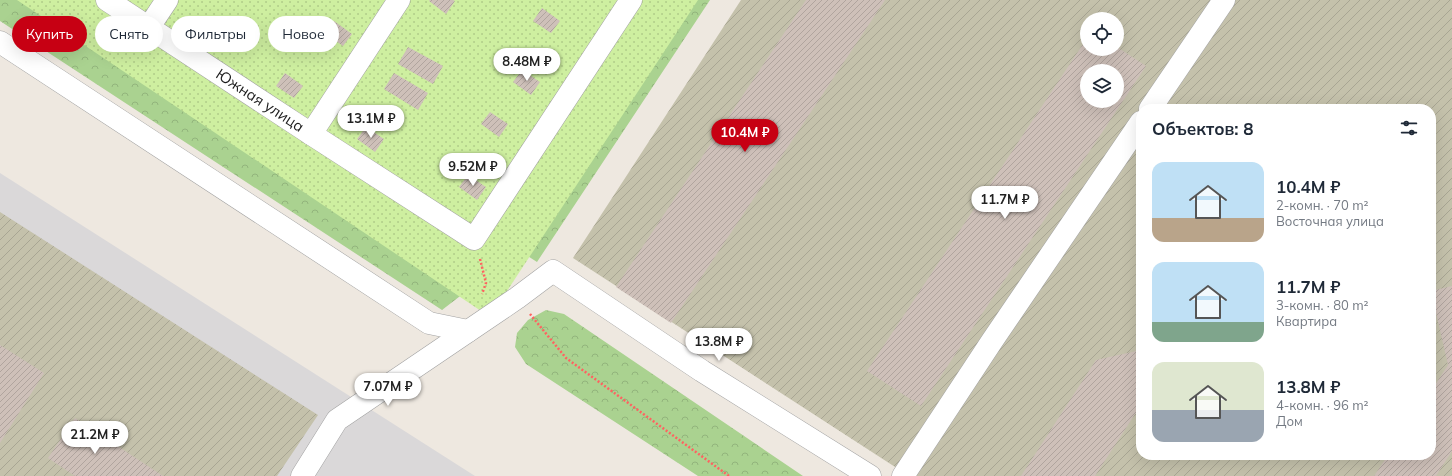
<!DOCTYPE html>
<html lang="ru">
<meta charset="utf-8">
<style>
body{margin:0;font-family:Mulish,sans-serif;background:#f6f6f7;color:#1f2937;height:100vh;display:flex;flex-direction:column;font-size:15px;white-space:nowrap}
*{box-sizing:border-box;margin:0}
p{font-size:13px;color:#747a83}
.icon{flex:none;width:22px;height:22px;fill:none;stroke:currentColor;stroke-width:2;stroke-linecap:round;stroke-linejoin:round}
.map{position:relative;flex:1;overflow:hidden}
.side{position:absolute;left:1136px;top:104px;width:300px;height:356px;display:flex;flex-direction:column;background:#fff;border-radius:16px;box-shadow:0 4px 16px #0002}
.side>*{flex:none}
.top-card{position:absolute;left:12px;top:16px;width:380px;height:36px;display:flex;gap:8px}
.fabs{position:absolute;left:1080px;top:12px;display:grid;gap:8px}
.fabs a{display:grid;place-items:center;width:44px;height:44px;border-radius:50%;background:#fff;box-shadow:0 4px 16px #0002;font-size:20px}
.price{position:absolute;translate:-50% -34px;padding:0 9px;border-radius:14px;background:#fff;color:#222;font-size:13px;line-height:26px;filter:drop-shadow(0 1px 2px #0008)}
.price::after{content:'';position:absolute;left:50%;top:24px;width:12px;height:9px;margin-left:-6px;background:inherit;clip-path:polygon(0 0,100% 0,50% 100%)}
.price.selected{background:#c70013;color:#fff}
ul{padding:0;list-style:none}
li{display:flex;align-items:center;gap:12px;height:100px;padding:0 16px}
li span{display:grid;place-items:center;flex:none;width:112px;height:80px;border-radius:12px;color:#555}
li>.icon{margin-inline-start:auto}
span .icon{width:48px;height:48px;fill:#fffc;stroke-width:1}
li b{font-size:17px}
h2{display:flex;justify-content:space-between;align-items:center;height:48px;padding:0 16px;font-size:17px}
.tag{padding:0 14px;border-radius:18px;background:#fff;box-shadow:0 4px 16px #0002;font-size:14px;line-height:36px}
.tag.selected{background:#c70013;color:#fff}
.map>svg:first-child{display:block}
</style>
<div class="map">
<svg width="1452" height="476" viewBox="0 0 1452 476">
<defs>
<pattern id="construction-furrows" width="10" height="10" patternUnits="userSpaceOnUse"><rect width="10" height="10" fill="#c4c1ab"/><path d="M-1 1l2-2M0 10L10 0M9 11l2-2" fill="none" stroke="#a8a593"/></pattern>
<pattern id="forest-crowns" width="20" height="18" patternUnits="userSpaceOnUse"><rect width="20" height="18" fill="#aad290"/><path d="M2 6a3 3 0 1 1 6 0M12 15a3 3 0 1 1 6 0" fill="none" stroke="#92b47c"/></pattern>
<pattern id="garden-dots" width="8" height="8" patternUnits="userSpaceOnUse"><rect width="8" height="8" fill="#ceefa0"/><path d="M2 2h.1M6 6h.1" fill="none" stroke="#b0cc89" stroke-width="1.8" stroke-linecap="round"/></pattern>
<pattern id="building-hatch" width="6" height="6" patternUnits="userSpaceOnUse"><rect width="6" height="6" fill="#cec0b9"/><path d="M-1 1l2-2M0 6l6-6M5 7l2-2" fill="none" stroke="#b0a49e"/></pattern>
</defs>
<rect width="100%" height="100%" fill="#eee8e0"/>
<path fill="#dad8d9" d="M0 173 475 476H0Z"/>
<path fill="url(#construction-furrows)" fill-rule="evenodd" d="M741 0H1452V476H909L573 258ZM1087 19H1117V49H1087ZM1087 71H1117V101H1087ZM1141 109H1431V455H1141Z
M0 212 318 415 277 476H0Z"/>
<path fill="url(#forest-crowns)" d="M0 0H78L494 270 442 310 0 21Z
M647 0H710L537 262 492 233Z
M546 310 564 314 803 476H698L526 364 515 347 517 333 528 320Z"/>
<path fill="url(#garden-dots)" d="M17 0H698L490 317Z"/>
<path fill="url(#building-hatch)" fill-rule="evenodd" d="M430 0H453L455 1 446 14 429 1Z
M806 0H885L671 323 616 287Z
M542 8 560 21 551 33 533 21Z
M222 19 240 31 231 44 213 31Z
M334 21 352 34 343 46 326 34Z
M1087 38V49H1117V47L1146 66 921 406 867 371ZM1087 71H1117V101H1087Z
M408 47 443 66 433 84 398 64Z
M522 70 540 82 531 95 513 82Z
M285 73 303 86 294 98 276 86Z
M394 73 428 93 418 110 384 89Z
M490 112 508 124 499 137 481 124Z
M366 127 384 139 375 152 357 139Z
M468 175 486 187 477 200 459 187Z
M1452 286V451L1436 476H1374L1388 455H1431V391L1448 365 1431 291Z
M0 345 44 373 0 443Z
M1141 350V412L1135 414 1095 476H1021L1096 360Z
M75 418 163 476H75L48 458Z"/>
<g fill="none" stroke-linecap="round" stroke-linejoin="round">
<defs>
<g id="minor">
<path id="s1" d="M107 0 311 134 474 239 631 0"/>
<path d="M149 27 167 0"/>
<path d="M0 42 429 323 468 331"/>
<path d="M1150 109 1224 0"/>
<path d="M311 134 399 0"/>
<path d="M302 476 337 420 517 298 553 271 702 371 870 476"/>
<path d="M903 476 992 341 1141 122"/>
</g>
</defs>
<use href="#minor" stroke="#a3a3a3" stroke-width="23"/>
<path stroke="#ff6260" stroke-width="2.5" stroke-dasharray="2 2" stroke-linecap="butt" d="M480 259 486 283 482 294
M530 314 566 358 729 476"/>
<use href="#minor" stroke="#fff" stroke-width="22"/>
</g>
<g text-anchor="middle" stroke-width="4" stroke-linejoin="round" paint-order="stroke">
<g font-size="15" fill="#1c1c1c" stroke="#fff">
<text dy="5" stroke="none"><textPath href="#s1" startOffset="183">Южная улица</textPath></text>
</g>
</g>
</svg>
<div class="fabs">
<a><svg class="icon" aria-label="locate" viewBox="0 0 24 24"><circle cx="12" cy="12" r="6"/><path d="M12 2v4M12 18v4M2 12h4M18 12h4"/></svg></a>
<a><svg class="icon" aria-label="layers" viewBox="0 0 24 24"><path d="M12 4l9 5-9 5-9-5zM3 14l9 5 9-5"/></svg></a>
</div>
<b class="price" style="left:527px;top:82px">8.48M ₽</b>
<b class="price" style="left:371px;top:139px">13.1M ₽</b>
<b class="price selected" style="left:745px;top:153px">10.4M ₽</b>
<b class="price" style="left:473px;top:187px">9.52M ₽</b>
<b class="price" style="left:1005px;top:220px">11.7M ₽</b>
<b class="price" style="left:719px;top:362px">13.8M ₽</b>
<b class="price" style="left:388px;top:407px">7.07M ₽</b>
<b class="price" style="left:95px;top:455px">21.2M ₽</b>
<div class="top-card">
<a class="tag selected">Купить</a>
<a class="tag">Снять</a>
<a class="tag">Фильтры</a>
<a class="tag">Новое</a>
</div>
<section class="side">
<h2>Объектов: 8<svg class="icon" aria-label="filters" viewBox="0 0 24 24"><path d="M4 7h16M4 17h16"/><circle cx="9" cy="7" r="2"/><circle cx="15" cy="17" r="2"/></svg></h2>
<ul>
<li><span style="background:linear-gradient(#bfe0f5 70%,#b9a48a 0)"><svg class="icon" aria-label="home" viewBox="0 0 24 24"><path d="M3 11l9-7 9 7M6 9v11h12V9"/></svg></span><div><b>10.4M ₽</b><p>2-комн. · 70 m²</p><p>Восточная улица</p></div></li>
<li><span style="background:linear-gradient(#bfe0f5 75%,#7fa58c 0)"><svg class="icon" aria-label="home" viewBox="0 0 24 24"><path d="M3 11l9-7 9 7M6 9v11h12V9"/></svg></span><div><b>11.7M ₽</b><p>3-комн. · 80 m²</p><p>Квартира</p></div></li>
<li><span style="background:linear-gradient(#dfe7d0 60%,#9aa5b1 0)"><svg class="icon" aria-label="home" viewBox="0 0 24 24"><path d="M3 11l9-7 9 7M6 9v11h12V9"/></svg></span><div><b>13.8M ₽</b><p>4-комн. · 96 m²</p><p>Дом</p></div></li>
</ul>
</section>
</div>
